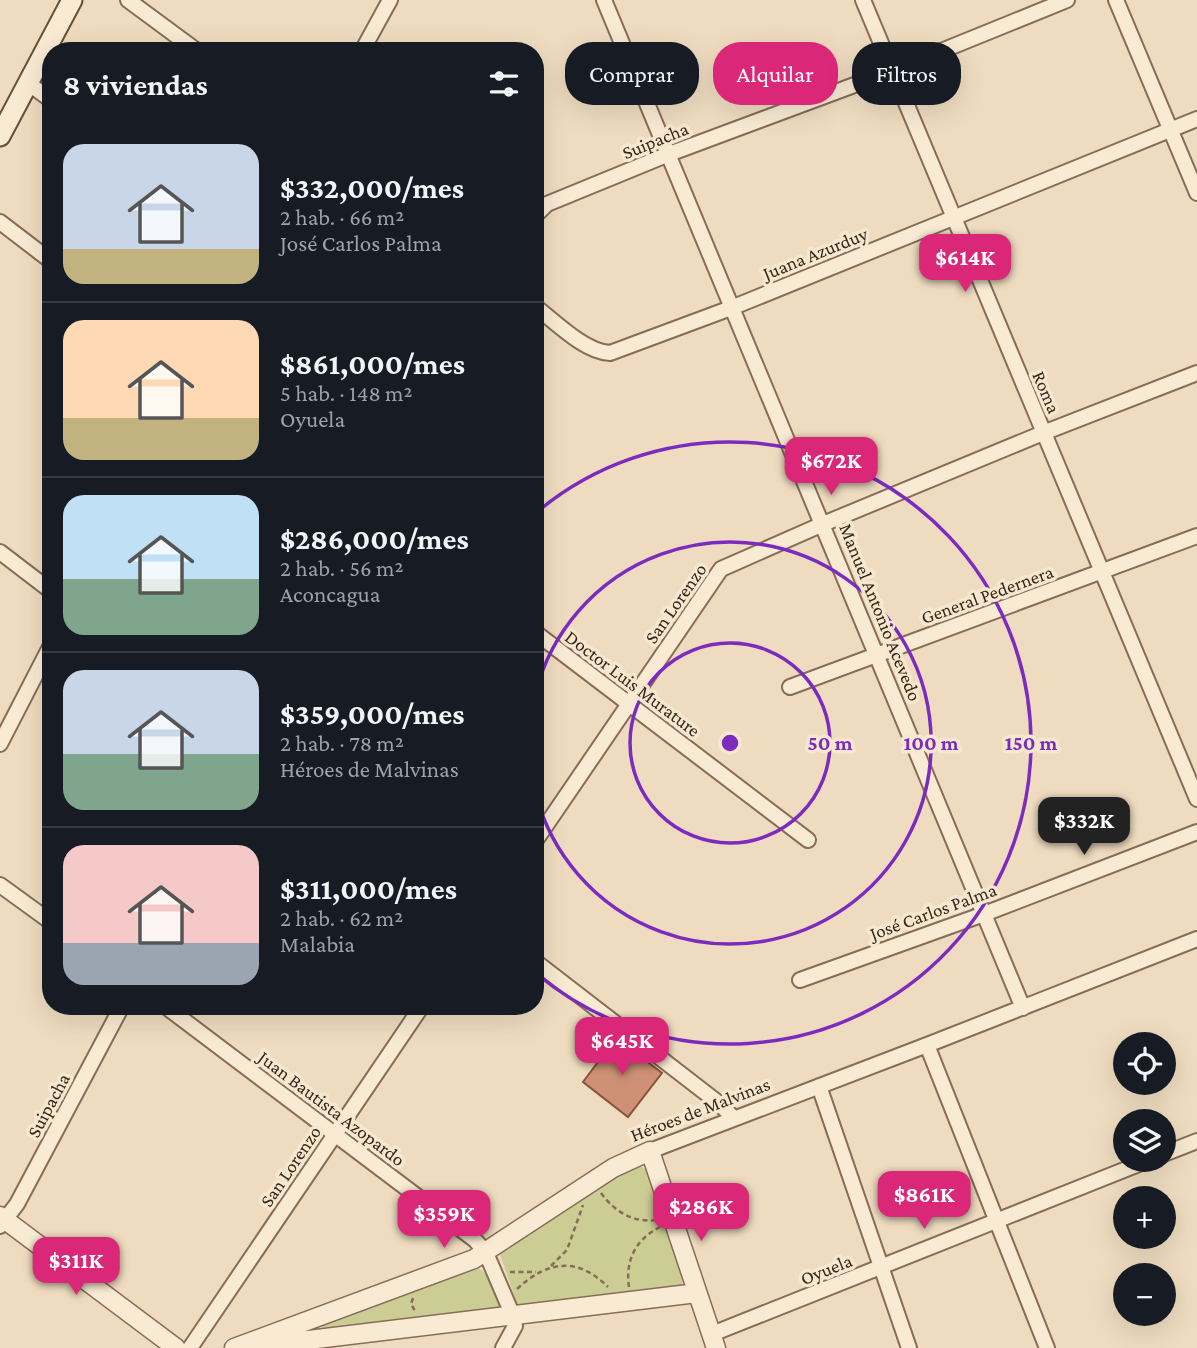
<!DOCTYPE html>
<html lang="es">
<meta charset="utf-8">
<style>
body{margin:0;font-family:"Crimson Pro",serif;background:#20242c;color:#f1f3f6;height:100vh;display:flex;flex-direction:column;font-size:26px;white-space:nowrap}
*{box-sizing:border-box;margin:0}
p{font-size:23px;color:#9ea1a6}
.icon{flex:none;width:38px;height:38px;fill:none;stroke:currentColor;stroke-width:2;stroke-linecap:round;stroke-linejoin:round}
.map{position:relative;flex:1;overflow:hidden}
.details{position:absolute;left:42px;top:42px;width:502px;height:973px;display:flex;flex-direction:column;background:#171b24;border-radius:28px;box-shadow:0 7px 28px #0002}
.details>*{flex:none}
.top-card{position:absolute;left:565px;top:42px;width:527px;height:63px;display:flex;gap:14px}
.fabs{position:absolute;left:1113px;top:1032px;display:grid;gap:14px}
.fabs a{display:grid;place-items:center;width:63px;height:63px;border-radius:50%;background:#171b24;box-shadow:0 7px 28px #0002;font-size:35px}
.price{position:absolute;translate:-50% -60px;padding:0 16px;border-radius:14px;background:#db2777;color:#fff;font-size:23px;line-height:46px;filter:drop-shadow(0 2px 4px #0008)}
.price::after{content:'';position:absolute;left:50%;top:42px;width:21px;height:16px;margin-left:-10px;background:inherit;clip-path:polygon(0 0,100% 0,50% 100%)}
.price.active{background:#222;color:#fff}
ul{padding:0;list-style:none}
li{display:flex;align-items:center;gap:21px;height:175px;padding:0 21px}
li+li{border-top:2px solid #363941}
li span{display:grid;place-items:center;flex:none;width:196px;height:140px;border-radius:21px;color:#555}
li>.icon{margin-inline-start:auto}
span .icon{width:84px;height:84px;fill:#fffc;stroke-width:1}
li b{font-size:30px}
h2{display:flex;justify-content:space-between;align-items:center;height:84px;padding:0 21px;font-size:30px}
.pill{padding:0 24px;border-radius:28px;background:#171b24;box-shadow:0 7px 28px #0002;font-size:24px;line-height:63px}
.pill.active{background:#db2777;color:#fff}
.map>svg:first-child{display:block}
</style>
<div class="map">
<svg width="1197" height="1348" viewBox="0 0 1197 1348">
<rect width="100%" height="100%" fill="#efdcc0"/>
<path fill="#cccd94" d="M634 1166 642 1167 648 1172 683 1277 682 1284 677 1288 524 1307 517 1304 500 1254Z
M478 1268C490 1274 501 1298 499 1311L324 1329 322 1325Z"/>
<path fill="#ce9175" stroke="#88533d" stroke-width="2" d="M616 1038 662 1073 628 1117 583 1082Z"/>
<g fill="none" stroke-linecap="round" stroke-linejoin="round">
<defs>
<path id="minor" d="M128 0 197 51
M604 0 1023 1008
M863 0 1197 799
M1116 0 1197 193
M362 51 390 0
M28 83 51 100
M536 215 547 204 669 154 892 71 1067 0
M0 222 51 261
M536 307C555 322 585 352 610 353L731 308 1197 119
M0 552 51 591
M536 633 808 840
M790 687 1197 536
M0 744 51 645
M536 840 721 569 823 524 1043 433 1197 373
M0 885 51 922
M536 962 716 1101 734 1118
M800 980 984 914 1197 832
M165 1006 475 1240 486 1253 513 1316 515 1326 503 1348
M927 1045 1047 1348
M819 1086 909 1348
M650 1151 927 1045 1197 939
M1164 1154 1197 1141
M0 1226 17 1204 122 1006
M712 1334 1149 1160
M190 1348 422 1006"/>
<path id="tertiary" d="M0 1216 176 1348
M259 1346 697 1293
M234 1348 474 1259 613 1168 650 1151 716 1348"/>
<path id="secondary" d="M0 136 72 0"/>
</defs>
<use href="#minor" stroke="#886c57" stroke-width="18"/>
<use href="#tertiary" stroke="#886c57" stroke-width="21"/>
<use href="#secondary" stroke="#6a4e3b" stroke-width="23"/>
<path stroke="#886c57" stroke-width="2.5" stroke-dasharray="5 3.5" stroke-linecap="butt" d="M601 1193C615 1212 633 1223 657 1220
M551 1266 567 1250 583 1205
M510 1272H536
M629 1287C625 1260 636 1239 660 1227
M517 1289C547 1261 577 1256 608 1287
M413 1298 411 1304 415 1311"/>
<use href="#minor" stroke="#f9ead3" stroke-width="14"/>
<use href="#tertiary" stroke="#f9ead3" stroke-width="18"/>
<use href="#secondary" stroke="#f9ead3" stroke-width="19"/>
</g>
<g fill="none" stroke="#7b2cbf" stroke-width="3.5">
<circle cx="730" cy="743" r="100"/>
<path d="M536 691A201 201 0 1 1 536 795"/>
<path d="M537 512A301 301 0 1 1 537 974"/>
</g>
<g text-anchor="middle" stroke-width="7" stroke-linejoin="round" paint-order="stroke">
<g font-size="19" fill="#37271c" stroke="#f6e7cf">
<text transform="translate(655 140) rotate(-22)" y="7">Suipacha</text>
<text transform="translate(815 253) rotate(-22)" y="7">Juana Azurduy</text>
<text transform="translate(1047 392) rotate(67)" y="7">Roma</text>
<text transform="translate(987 594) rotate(-20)" y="7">General Pedernera</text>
<text transform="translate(675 603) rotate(-55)" y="7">San Lorenzo</text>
<text transform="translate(881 612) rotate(68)" y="7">Manuel Antonio Acevedo</text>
<text transform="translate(633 683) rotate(37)" y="7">Doctor Luis Murature</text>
<text transform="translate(933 911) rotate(-20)" y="7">José Carlos Palma</text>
<text transform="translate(48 1105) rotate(-62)" y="7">Suipacha</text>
<text transform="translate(332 1108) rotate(37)" y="7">Juan Bautista Azopardo</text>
<text transform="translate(700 1109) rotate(-21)" y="7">Héroes de Malvinas</text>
<text transform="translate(290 1166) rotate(-56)" y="7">San Lorenzo</text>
<text transform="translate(826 1269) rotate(-22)" y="7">Oyuela</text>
</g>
</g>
<circle cx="730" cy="743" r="10" fill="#7b2cbf" stroke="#f6e7cf" stroke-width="3.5"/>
<g font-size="21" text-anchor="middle" font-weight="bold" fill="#7b2cbf" stroke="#f6e7cf" stroke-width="7" stroke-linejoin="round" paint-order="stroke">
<text x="830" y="750">50 m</text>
<text x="931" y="750">100 m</text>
<text x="1031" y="750">150 m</text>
</g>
</svg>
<div class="fabs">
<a><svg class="icon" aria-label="locate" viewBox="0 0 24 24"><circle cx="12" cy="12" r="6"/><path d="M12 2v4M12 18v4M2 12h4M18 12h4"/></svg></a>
<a><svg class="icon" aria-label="layers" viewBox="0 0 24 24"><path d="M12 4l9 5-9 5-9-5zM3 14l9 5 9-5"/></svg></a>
<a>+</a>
<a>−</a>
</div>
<b class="price" style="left:965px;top:294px">$614K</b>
<b class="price" style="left:831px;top:497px">$672K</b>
<b class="price active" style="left:1084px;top:857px">$332K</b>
<b class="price" style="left:622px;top:1077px">$645K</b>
<b class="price" style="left:924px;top:1231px">$861K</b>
<b class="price" style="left:701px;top:1243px">$286K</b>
<b class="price" style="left:444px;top:1250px">$359K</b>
<b class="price" style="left:76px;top:1297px">$311K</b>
<div class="top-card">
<a class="pill">Comprar</a>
<a class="pill active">Alquilar</a>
<a class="pill">Filtros</a>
</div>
<section class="details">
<h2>8 viviendas<svg class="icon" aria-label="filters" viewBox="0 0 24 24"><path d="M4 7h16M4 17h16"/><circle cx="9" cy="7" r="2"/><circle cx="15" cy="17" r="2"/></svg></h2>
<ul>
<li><span style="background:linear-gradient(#c9d6e8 75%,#c2b280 0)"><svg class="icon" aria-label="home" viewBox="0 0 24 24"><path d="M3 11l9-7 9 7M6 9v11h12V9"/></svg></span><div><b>$332,000/mes</b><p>2 hab. · 66 m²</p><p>José Carlos Palma</p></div></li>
<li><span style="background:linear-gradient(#ffd9b3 70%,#c2b280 0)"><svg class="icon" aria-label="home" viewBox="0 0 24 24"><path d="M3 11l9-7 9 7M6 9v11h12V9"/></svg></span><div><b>$861,000/mes</b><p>5 hab. · 148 m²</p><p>Oyuela</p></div></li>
<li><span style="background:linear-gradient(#bfe0f5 60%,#7fa58c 0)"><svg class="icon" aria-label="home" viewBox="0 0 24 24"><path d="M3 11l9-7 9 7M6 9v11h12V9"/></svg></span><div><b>$286,000/mes</b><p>2 hab. · 56 m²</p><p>Aconcagua</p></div></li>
<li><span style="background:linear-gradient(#c9d6e8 60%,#7fa58c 0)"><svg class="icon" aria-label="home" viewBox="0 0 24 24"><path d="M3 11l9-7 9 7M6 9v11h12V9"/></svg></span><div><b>$359,000/mes</b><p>2 hab. · 78 m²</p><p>Héroes de Malvinas</p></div></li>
<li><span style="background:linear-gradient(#f6c9c9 70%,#9aa5b1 0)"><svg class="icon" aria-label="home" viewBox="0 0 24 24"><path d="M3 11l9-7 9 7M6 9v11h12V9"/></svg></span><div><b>$311,000/mes</b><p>2 hab. · 62 m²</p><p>Malabia</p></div></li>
</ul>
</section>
</div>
